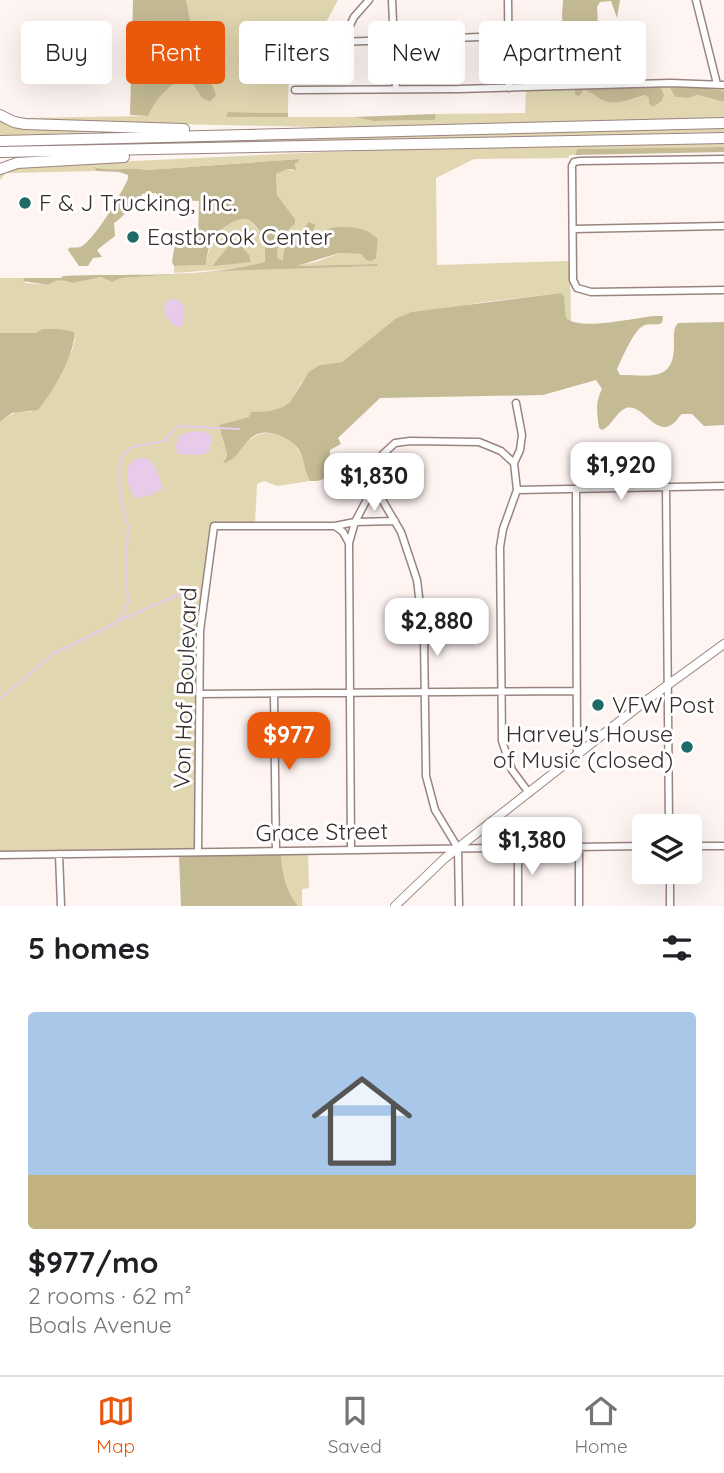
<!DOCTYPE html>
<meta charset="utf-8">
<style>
body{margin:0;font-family:Quicksand,sans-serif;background:#f6f6f6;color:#202124;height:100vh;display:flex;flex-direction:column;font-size:26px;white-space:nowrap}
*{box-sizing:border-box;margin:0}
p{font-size:23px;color:#757577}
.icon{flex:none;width:38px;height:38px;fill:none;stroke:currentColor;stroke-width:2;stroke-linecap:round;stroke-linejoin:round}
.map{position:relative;height:906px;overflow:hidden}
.sheet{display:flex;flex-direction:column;background:#fff;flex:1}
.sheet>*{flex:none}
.banner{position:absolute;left:21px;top:21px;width:682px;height:63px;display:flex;gap:14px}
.tools{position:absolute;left:632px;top:814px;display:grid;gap:14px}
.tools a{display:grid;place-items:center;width:70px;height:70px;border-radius:7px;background:#fff;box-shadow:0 7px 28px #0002;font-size:35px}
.price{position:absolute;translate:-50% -60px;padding:0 16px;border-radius:14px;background:#fff;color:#222;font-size:23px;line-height:46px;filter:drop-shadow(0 2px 4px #0008)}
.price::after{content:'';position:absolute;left:50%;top:42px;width:21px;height:16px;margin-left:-10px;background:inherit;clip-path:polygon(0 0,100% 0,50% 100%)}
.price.on{background:#ea580c;color:#fff}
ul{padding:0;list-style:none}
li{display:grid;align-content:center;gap:14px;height:371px;padding:0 28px}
li span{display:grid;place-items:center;height:217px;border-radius:7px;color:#555}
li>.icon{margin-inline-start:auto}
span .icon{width:126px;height:126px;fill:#fffc;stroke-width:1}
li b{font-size:30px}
h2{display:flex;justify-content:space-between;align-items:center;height:84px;padding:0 28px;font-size:30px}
.pill{padding:0 24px;border-radius:7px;background:#fff;box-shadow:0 7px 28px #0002;font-size:24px;line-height:63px}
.pill.on{background:#ea580c;color:#fff}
.menu{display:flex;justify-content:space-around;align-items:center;height:98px;border-top:2px solid #e0e0e0;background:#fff;font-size:19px;color:#757577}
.menu a{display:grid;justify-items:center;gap:4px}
.menu .on{color:#ea580c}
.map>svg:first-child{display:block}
</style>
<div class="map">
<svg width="724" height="906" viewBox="0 0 724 906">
<rect width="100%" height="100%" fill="#fef4f2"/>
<path fill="#e0d6b0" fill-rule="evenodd" d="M186 0H338L316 41 289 42 288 113 228 112 227 117H354L373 121 434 120 436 118 435 114 525 113 526 90 669 86 724 88V91L703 87 670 88 675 97 688 98 698 95 724 102V118L321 127 22 121 9 118 0 111 17 118 148 116C157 99 169 81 190 79L202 98 210 102 216 96C215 85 205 77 202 66 194 45 191 22 186 0ZM656 86 661 88 664 95 662 101 653 107 649 104V97L645 95C632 100 613 106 600 99 594 95 591 92 584 90L579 96 576 95V90L580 89Z
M0 119 121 131 0 136Z
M724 128V132L0 148V145L78 142Z
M724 142V147L577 149 575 155H569V158L474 159 436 178 437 265 570 261 571 322 566 318 564 296 561 293 477 303 395 319 342 362 320 365 301 383 290 402 283 407 269 411 251 412 250 417 219 425 227 456 223 460 229 462C244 445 257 424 282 437 289 440 295 444 299 451 305 460 304 471 310 481L277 486 264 481 257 484 255 524H211L197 636 196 847 191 849 0 853V422C11 415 16 410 30 412L44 402 72 351 75 339 52 330 37 333H0V278H25V283L48 285 52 282 67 280 70 282 102 277 112 282 122 278 223 271 377 266V264L295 266 316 262 340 253 361 254 366 260 376 257 378 239C369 229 340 226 328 230 321 232 319 235 312 236V232L301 238 284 260H278C273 246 284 233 295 224V219L277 195 276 174 288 169 293 171 298 159 148 170C130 166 110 174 94 166L92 167 97 171 6 173 0 180V174L11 168 29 166 323 152Z
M243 218 248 219 265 237V263L241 268 174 273V266L206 265C209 242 219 224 243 218ZM231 247H241L252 259 212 265Z
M308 852 309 888 302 889V906H298C285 890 282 873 281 853Z"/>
<path fill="#c4ba94" d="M133 0H186C191 22 194 45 202 66 205 77 215 85 216 96L210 102 202 98 190 79C169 81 157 99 148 116L130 115Z
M563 0H620L617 18 611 1 600 2 597 7 598 24 613 26 614 41C599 46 568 43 563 24 561 16 563 7 563 0Z
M656 86 661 88 664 95 662 101 653 107 649 104V98L645 95C632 99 613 107 600 99 594 95 591 92 584 90L579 96 575 95V90L580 89Z
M703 87 724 91V102L698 95 688 98 675 97 670 88Z
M228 112 288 113V117H226Z
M435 114 436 118 434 120 373 121 354 117Z
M724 147V152L575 155 577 149Z
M299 159 298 162 295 164 296 170 288 169 276 174 277 195 295 219V224C284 233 274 245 278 259L283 260C283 248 288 238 301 237L302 230 309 222 315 225 312 235C319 235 321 232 328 229 342 224 368 227 378 239L376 258 372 261 366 260 361 254 339 253 297 266 377 264 378 266 223 271 122 278 112 282 101 277 72 283C65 279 54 280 48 285L23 281 25 278H61L63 276C129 273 201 279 265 262V237C260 232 254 223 249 220 240 214 218 230 214 237 208 245 207 256 206 265L174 266 172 262 175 243 198 239 199 201 159 199 156 193 142 194 140 203C128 207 124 217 114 223L115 236 97 250 102 257 93 258 88 266H79L68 250 69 248C73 247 76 248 80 247 93 243 122 192 128 179V175L119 172 97 171 92 166C110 173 128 166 148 170Z
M228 247H242L250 256 251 262 212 266Z
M561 293 564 296 566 318C580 331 634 318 654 316H663L662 323C655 326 651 323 645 325 634 328 622 359 617 369L620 375C650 375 675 383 674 343 674 335 673 329 678 323L724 322V425L704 426 692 414H682C679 416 677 420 675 422 656 440 644 403 626 408 616 412 612 426 602 430L599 428C597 413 595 403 602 389L596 380 543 395 380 398 338 438 341 444 330 450C329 468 334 482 310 481 303 470 305 455 296 446 290 440 280 435 271 433 244 428 242 461 223 463L227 455 219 425 249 417 251 412 269 411 283 407 290 402 309 372 320 365 342 362 395 319 412 312Z
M42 329H58L74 332C77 351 51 395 38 410L12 413 0 422V333H36Z
M281 853C282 873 285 890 298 906H181L179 855Z"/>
<path fill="#e8cbea" d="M169 299 178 300 183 304V324L180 327H175L166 316 164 306Z
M202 431 212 436 209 452 202 455 177 454 176 445 179 436 188 432Z
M138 458H146L154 464 163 488 149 496 135 498C128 489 125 474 129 464Z"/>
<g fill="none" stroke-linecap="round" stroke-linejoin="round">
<path stroke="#e8cbea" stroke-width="2" d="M122 619 192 589
M118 621 122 617 128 601 126 569 128 526 121 501 119 471 121 457 132 447 164 441 178 426 239 429
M0 699 53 654 117 622"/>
<defs>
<path id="minor" d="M392 0 396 89
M508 0 509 88
M696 0 717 84
M337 42 509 36
M342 42 354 17 369 0
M295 90 459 89 671 83 724 85
M724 159 580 161 574 162 572 166 573 280 577 288 591 292 724 290
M573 229 724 226
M516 403 522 435 520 450 514 463 517 490 503 529 500 547 502 741 512 770 529 793
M374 486 401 532 417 580 424 638 426 776 435 810 458 848
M666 487 669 826
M576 489 577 754
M517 490 724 486
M335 526 343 532 349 543
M199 694 577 691
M274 694 276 851
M690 846H724
M579 847V906
M458 848 459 906
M351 849 349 543 355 522 395 521
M198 852 200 631 214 526H335L355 522 374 486 382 455 395 443 410 441 479 442 501 451 514 463
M59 854 61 906
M0 855 644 846
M670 872V906
M518 906V847"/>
<path id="major" d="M395 906 445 858 643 703 724 644"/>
<path id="highway" d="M0 115 14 122 25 124 184 129
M0 141 724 123
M0 152 724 138
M0 169 17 163 124 157"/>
</defs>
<use href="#minor" stroke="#9a8480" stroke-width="9"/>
<use href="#major" stroke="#9a8480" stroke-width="10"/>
<use href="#highway" stroke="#9a8480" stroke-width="12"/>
<use href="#minor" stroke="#fff" stroke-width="6"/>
<use href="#major" stroke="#fff" stroke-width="8"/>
<use href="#highway" stroke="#fff" stroke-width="10"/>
</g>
<g fill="#1d6a68" stroke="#fff" stroke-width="2.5">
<circle cx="25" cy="203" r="7"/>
<circle cx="133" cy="237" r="7"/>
<circle cx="598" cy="705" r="7"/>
<circle cx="687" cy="747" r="7"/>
</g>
<g text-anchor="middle" stroke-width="6" stroke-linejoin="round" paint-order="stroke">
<g font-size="23" fill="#372e2c" stroke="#fff" text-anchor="start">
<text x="39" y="211">F &amp; J Trucking, Inc.</text>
<text x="147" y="245">Eastbrook Center</text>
<text x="612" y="713">VFW Post</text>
<text x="673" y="742" text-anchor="end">Harvey's House<tspan x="673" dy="26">of Music (closed)</tspan></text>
</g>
<g font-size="23" fill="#372e2c" stroke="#fff">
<text transform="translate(185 688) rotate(-88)" y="8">Von Hof Boulevard</text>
<text transform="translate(322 832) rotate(-1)" y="8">Grace Street</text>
</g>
</g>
</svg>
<div class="tools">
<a><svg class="icon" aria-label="layers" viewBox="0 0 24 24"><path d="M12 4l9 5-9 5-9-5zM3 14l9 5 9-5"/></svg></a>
</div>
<b class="price" style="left:621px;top:502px">$1,920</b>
<b class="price" style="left:374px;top:513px">$1,830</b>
<b class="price" style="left:437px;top:658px">$2,880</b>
<b class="price on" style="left:289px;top:772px">$977</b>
<b class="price" style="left:532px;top:877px">$1,380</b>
<div class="banner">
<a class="pill">Buy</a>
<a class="pill on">Rent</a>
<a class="pill">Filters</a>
<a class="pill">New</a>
<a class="pill">Apartment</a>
</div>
</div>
<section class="sheet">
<h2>5 homes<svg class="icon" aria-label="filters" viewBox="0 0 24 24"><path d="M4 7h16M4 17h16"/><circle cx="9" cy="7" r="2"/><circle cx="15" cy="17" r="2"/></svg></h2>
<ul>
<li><span style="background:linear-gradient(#a9c7e8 75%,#c2b280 0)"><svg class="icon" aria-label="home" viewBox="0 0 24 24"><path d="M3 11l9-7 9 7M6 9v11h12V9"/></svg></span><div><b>$977/mo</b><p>2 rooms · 62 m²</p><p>Boals Avenue</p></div></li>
</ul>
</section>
<nav class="menu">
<a class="on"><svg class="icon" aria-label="map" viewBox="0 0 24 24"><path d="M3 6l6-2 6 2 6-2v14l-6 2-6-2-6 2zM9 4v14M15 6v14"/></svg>Map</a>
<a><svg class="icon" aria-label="saved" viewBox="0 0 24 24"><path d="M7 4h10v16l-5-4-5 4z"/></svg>Saved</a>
<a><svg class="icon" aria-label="home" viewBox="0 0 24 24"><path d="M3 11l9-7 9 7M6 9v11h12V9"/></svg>Home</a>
</nav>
